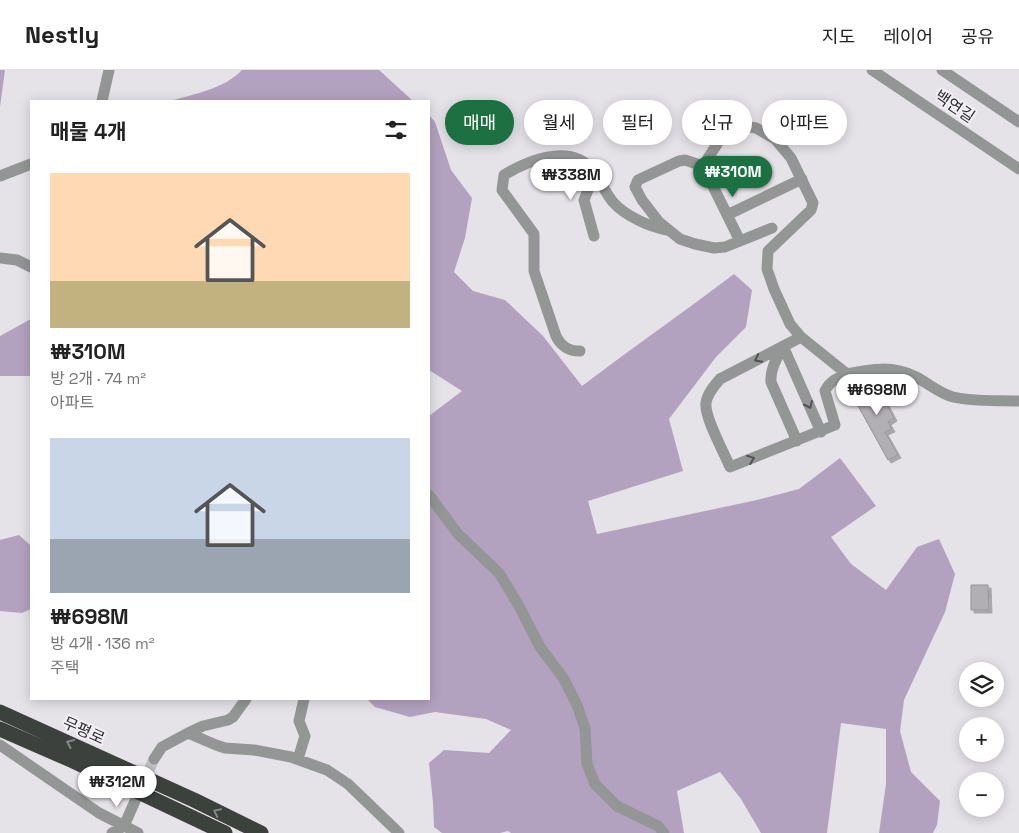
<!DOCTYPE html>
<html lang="ko">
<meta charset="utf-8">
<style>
body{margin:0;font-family:"Space Grotesk","Noto Sans KR",sans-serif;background:#f2f2f2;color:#222;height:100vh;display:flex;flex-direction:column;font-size:19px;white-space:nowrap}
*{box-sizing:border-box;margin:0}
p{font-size:16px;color:#767676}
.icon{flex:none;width:28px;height:28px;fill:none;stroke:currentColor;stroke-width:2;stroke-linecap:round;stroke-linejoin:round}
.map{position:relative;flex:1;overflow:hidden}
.side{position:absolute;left:30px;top:30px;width:400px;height:600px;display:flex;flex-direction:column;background:#fff;border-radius:0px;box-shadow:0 2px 12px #0003}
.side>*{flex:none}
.hud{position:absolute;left:445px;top:30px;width:475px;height:45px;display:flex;gap:10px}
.fabs{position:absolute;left:959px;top:592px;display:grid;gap:10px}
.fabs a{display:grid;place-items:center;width:45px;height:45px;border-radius:50%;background:#fff;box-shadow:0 2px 12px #0003;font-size:25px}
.price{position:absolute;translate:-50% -42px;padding:0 11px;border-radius:18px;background:#fff;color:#222;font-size:16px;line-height:32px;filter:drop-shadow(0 1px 2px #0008)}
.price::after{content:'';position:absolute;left:50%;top:30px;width:15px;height:11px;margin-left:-8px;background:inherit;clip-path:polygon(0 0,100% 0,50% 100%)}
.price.current{background:#1c7042;color:#fff}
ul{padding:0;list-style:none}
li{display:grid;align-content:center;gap:10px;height:265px;padding:0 20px}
li span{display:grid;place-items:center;height:155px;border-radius:0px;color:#555}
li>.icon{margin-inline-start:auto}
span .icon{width:90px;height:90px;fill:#fffc;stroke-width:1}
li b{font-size:21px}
h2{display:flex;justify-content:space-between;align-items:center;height:60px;padding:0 20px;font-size:21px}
.chip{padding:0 18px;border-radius:22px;background:#fff;box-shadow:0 2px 12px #0003;font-size:18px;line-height:45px}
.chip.current{background:#1c7042;color:#fff}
header{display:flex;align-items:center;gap:30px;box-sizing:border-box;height:70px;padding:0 25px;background:#fff;border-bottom:1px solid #e0e0e0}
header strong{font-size:24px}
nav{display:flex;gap:28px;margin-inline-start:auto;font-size:18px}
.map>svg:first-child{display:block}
</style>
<header>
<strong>Nestly</strong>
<nav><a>지도</a><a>레이어</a><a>공유</a></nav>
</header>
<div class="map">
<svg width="1019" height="763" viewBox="0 0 1019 763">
<defs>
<filter id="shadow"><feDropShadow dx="3" dy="3" stdDeviation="0" flood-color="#0004"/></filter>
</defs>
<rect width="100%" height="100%" fill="#e5e2e8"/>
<path fill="#b3a2bf" d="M0 0H5L0 37Z
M242 0H379L413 31H170C194 24 224 19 242 0Z
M429 45 435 52 451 100 472 128 465 168 454 202 473 221 505 230 543 266 582 316C632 278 684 242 734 204L752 220 746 257 716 287 669 349 683 401 588 431 597 464 757 430 799 419 840 388 876 436 831 467 851 494 886 520 917 477 939 469 955 504 945 542 904 630 900 661 911 702 940 731 937 755 933 763H879L886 714V659L841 653 827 763H761L741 729 720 702 677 721 684 763H511L508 761 500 763H442L434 757 433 733 429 693 444 680 489 683 511 660 486 649 435 642 410 647 375 637 367 629H429V346L462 321 429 300Z
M31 249V306H0V266Z
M19 465 31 476V539L22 543 0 541V470Z"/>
<path fill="#b2afb4" stroke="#959297" filter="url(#shadow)" d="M875 312 894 348 888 352 892 359 885 362 898 385 888 390 852 325Z
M971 515H988L989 540H971Z"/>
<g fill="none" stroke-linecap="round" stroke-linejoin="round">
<path stroke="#c0bec3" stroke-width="11" stroke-dasharray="11 5.5" stroke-linecap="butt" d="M142 715 154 689"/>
<path stroke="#949695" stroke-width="11" d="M872 0 1019 99
M942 0 1019 52
M102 31 109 0
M703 96 740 171
M0 106 31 94
M727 145 802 109
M772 158 725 177 714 178 695 174 680 169 659 152 642 130 635 117 638 110 679 91 685 90 703 96 728 57 737 55 756 58 775 69 791 88 813 133 811 140 768 181 767 199 774 219 790 254 801 267 847 304C871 299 893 295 916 307 928 313 939 323 953 327 974 332 998 330 1019 331
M594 166 584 130 590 115 598 108
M0 188 17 190 31 197
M801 267 720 309C714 316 707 324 706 333 704 347 724 382 730 397L835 355 825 321C831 309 840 307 853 303
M783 276C777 288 770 299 771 312L797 371
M783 276 821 362
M580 281C568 281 561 276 556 266L534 201V164L502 120 504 105C527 91 567 74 590 97 600 107 604 122 613 132 625 146 650 157 667 160
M429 425 458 464 499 503 519 536 540 577 564 609 577 635 585 658 587 694 595 714 617 736 658 756 664 763
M188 663 203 656 228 650 233 647 246 629
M0 675 99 743 138 763
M154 689 162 677 188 663 216 675 225 678 254 680 291 687 327 700 348 714 399 763
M298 689 305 666 299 651 304 629
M112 763 124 756 135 731"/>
<path stroke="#3d413e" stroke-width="15" d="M0 642 194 730 261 763
M0 659 73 691 225 763"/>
</g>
<defs><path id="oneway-chevron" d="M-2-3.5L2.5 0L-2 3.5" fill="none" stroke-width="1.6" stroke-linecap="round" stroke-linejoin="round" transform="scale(1.25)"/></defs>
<g stroke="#525253">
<use href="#oneway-chevron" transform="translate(758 289) rotate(153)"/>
<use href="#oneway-chevron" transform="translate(809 335) rotate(66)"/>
<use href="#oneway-chevron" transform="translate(751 389) rotate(-21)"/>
</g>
<g stroke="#868787">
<use href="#oneway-chevron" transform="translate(70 673) rotate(-156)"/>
<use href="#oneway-chevron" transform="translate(217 742) rotate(-154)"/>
</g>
<g text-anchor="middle" stroke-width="4" stroke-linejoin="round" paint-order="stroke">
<g font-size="16" fill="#2e2d2f" stroke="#f3eff5">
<text transform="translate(955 36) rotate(34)" y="6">백연길</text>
<text transform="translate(84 660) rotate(24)" y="6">무평로</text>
</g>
</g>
</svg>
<div class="fabs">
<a><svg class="icon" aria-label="layers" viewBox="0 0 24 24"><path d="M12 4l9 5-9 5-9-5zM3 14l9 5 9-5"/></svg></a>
<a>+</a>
<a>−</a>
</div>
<b class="price current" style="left:733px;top:128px">₩310M</b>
<b class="price" style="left:571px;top:131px">₩338M</b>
<b class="price" style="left:877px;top:346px">₩698M</b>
<b class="price" style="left:117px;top:738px">₩312M</b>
<div class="hud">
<a class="chip current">매매</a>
<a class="chip">월세</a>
<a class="chip">필터</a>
<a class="chip">신규</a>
<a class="chip">아파트</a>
</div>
<section class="side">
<h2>매물 4개<svg class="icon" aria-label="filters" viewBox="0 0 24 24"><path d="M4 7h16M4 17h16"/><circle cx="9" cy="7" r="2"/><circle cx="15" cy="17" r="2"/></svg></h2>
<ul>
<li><span style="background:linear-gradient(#ffd9b3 70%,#c2b280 0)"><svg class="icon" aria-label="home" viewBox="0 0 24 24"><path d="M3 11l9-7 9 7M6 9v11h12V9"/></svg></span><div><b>₩310M</b><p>방 2개 · 74 m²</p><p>아파트</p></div></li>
<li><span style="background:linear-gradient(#c9d6e8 65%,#9aa5b1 0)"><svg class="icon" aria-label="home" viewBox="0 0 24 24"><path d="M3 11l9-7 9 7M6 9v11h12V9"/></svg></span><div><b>₩698M</b><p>방 4개 · 136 m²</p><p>주택</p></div></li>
</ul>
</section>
</div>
